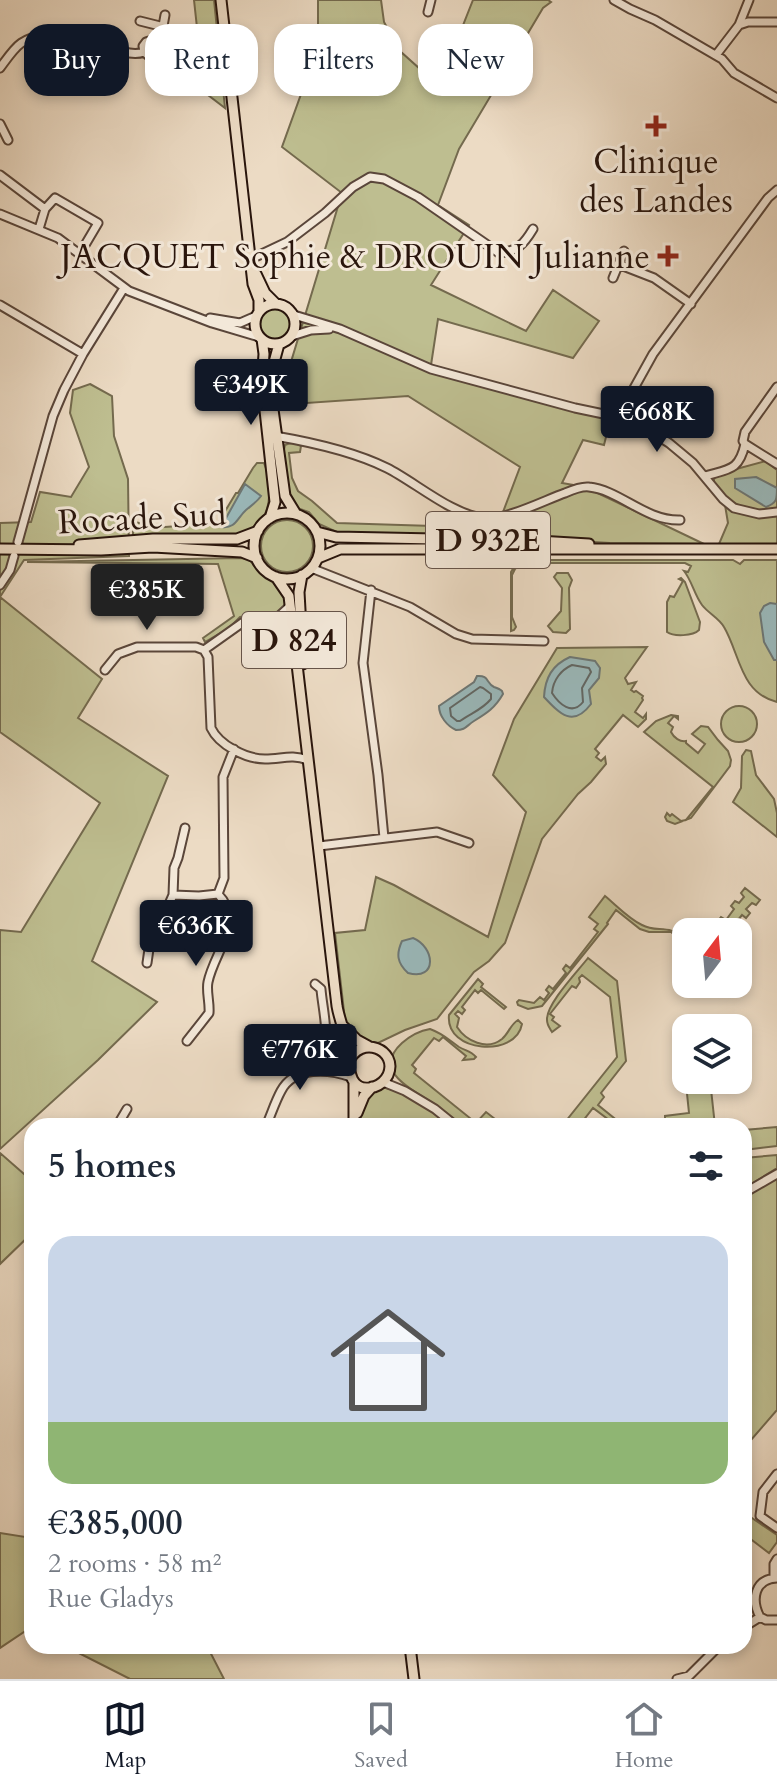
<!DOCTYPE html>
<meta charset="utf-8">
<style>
body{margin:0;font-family:Cardo,serif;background:#f2f2f3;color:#1f2937;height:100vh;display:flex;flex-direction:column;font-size:30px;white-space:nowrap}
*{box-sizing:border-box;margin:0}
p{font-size:26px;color:#747a83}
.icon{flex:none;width:44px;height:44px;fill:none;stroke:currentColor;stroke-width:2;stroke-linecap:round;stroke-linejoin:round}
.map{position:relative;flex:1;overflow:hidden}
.sheet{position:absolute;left:24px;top:1118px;width:728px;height:536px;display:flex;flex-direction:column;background:#fff;border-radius:24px;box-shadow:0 4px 12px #0003}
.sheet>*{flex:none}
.top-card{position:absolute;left:24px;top:24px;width:730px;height:72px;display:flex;gap:16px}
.needle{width:52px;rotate:16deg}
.tools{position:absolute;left:672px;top:918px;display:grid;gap:16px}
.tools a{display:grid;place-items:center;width:80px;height:80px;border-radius:16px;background:#fff;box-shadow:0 4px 12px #0003;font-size:40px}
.price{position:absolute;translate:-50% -68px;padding:0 18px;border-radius:8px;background:#111827;color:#fff;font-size:26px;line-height:52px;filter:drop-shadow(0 2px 4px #0008)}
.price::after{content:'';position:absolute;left:50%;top:48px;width:24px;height:18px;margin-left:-12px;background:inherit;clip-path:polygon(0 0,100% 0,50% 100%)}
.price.current{background:#222;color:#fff}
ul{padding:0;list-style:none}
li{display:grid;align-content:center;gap:16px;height:424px;padding:0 24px}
li span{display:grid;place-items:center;height:248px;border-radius:24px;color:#555}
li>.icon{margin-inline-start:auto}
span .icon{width:144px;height:144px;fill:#fffc;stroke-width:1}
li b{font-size:34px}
h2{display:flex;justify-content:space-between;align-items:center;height:96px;padding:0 24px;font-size:34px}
.tag{padding:0 28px;border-radius:24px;background:#fff;box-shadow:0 4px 12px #0003;font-size:28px;line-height:72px}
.tag.current{background:#111827;color:#fff}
.tab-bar{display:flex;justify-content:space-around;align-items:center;height:112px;border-top:2px solid #e0e1e3;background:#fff;font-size:22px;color:#747a83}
.tab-bar a{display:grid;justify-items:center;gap:4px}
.tab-bar .current{color:#111827}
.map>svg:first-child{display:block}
</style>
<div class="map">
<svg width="777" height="1679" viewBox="0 0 777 1679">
<rect width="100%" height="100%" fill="#ecdbc4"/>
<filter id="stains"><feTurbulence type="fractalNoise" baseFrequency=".0025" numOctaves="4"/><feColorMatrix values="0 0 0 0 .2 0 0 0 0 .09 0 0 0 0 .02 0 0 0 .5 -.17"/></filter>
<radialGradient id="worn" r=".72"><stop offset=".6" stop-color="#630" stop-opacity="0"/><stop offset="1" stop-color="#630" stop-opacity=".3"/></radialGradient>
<path fill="#bebe90" stroke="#746a4e" stroke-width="2" d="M194 0H214L225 108 204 92Z
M318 0H381L384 22 400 51 439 86 473 0H548L551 2 543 8 459 149 438 205 469 225 431 285 526 331 553 290 599 321 573 358 438 319 431 365 547 398 610 421 604 445 583 440 562 483 585 487 704 544 610 543 515 537 339 533 319 524 309 512 294 507 289 497 283 454 285 445C291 442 296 442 301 446L300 452 289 453 292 478 298 491 312 501 337 523 497 528 520 467 408 396 278 405 342 193 282 147 318 47Z
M260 324a16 16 0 1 1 32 0a16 16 0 1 1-32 0Z
M90 384 112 396 114 436 128 479 129 556 24 560 0 597 102 679 78 718 168 776 92 961 157 1002 98 1060 0 1149V930L21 932 100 803 0 732V523L31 522 40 492 71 497 89 467 70 413 73 390Z
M766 461 777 470V508C768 510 759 511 750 509 739 507 713 493 714 480 714 478 716 476 718 474Z
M257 463H264C267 470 268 475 269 483 271 511 264 526 237 535L133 537V522L165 527 218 523 236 493H238L253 468Z
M725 505C742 515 757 518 777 515V544H719L728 523Z
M261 546a26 26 0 1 1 52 0a26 26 0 1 1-52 0Z
M240 558 249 559 262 575 274 582 287 601 286 608 279 613 240 617 229 628 205 642 203 638 234 616 218 564 27 562Z
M518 560H733L740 564 744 560H777V702C740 693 740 654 724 627 719 618 708 613 702 605 694 594 692 581 684 571L688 572 691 566 685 563H522L515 569 512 575V617L516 627 514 630 511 631V572Z
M557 573H568L572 580 569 588 570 629 566 633 553 632 548 626 561 611 562 588 554 577Z
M681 578 685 582 700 622 699 630C693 636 674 637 667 632V602L670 596 674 597 683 581 679 579Z
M647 647 625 678 628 684 636 682 631 690 634 692 636 691 643 696 642 698 643 700 635 712 643 718 646 714V719L638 727 623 715 595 749 599 753 596 757 601 761 605 757 606 764 591 782 578 794 542 839 505 943 489 961 474 972 437 1019 405 1030 378 1043 362 1040 351 1029 345 1020 335 933 365 930 376 877 394 885 488 937 526 812 493 775 514 719 557 648Z
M721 724a18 18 0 1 1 36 0a18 18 0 1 1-36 0Z
M671 715 678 716V719L674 716 668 723 673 727 671 732C674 738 680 742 686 741V743L698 753 705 744 692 734 701 726 708 727 718 740 728 751 731 760 730 766 691 818 675 824 667 821 665 817 667 813 670 816 672 814 681 821 686 820 713 787 644 732 656 721Z
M746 750 751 751 756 775 774 799 777 813V837L733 802 741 788 742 756Z
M745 888 760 900 756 905 752 903 746 909 750 913 746 918 742 915 733 926 737 929 736 932H709L721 917 726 920 734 909 731 906 735 901 739 903 744 897 741 893Z
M605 896C617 906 629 919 642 925 657 933 667 924 686 938V944L671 932H649L640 929 616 910 607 923 608 924 542 1006 528 1009 518 1005 517 1002 519 1000 534 1003 540 997 544 1000 549 993 546 990 549 986 553 989 566 973 563 969 566 965 570 968 598 932 594 929 598 924 589 917Z
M588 958 617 981 626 1061 601 1093 604 1097 598 1105 624 1126H617L593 1108 579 1126H562L617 1057 610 997 582 975 579 978 580 982 576 988 572 986 550 1014 554 1017 552 1020 560 1026 552 1032C549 1027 547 1025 547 1020 546 1004 578 971 588 958Z
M478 979 483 984 481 987 506 1007 504 1009 481 990 478 993 475 990 462 1007 465 1010 462 1014 458 1011 455 1014 459 1018 457 1027C466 1041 487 1051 502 1039 509 1033 510 1025 518 1020L522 1024C516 1058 445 1053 449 1015Z
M430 1029C442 1033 449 1040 459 1047 466 1051 471 1051 476 1057L474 1059 463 1060 466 1056 443 1037 439 1041 434 1038 412 1065 416 1069 414 1073 476 1123 486 1112 504 1126C493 1126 470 1129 461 1125 451 1121 444 1111 436 1105 415 1091 370 1072 402 1043 410 1036 418 1031 430 1029Z
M683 1055H686V1080H710L715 1126H671L665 1121V1116L689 1113Z
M380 1087C404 1089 432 1111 451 1126H357L360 1113 369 1093Z
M777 1127V1146L744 1150V1130Z
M0 1153 32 1181V1233L0 1264Z
M777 1155V1168L744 1189V1158Z
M777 1176V1410L744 1448V1195Z
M749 1516 777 1535V1542L769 1553 744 1534V1524Z
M0 1533 32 1538V1629L30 1628 0 1648Z
M65 1646H207L224 1679H130Z"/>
<path fill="#9ab9bb" stroke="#6d7775" stroke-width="2" d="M756 477 777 488C777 499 777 503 766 507L735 488V479Z
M245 484 261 496C257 502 252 505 246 510 237 518 236 529 221 527Z
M770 603 777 604V660H774L764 642 760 613 764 606Z
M570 657 595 661 600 668 599 678 589 690 591 704C573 728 560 714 544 697 545 678 552 665 570 657Z
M477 676C489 675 486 683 494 687 497 688 500 689 502 691L503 694C495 708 487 713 474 721 466 726 466 730 456 730 447 726 439 716 439 706L474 682Z
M413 938C435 947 438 981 408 973 397 963 396 954 402 941Z"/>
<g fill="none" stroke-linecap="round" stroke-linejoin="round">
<path stroke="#626764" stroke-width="2" d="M572 665 589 668 591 672 582 688 583 702C572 716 559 704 552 693 553 680 561 670 572 665Z
M480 687 483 688 491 694V699C482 710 471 713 460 721H457L451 716 450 708Z"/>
<defs>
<path id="minor" d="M614 0 630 9 655 20 722 59 734 73 777 98
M428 12 431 0
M140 21 164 27
M739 25 748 22H777
M144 52 143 46 146 42 161 37 165 15
M144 52 150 57 158 55 160 47 158 43 154 40
M160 52 171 70
M716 55 739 25 749 0
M0 68C17 45 19 39 49 34 61 32 73 30 86 34 103 40 125 59 144 52
M0 124 8 140
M0 175 45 209
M0 214 58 238 129 291 212 323 259 337
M39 229 45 209 55 198 98 223 85 245
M251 259 287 242 325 213 353 187 370 177 384 179 418 197 499 253C518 251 524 244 533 229
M618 264 654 278 691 304
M613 278 624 251
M0 305 83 354
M294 315 340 329 431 369 575 408 618 417 655 434 669 443 693 463 723 499 734 508 759 514 777 512
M210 318 240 323 256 316
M292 336 311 330 329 329
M618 417 653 354 768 198 777 190
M275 436C310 442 355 452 387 468 415 482 452 515 484 518 504 521 545 500 565 493 572 490 581 486 589 487 620 490 645 521 680 520
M745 444 777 464
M705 476C729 469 739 471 745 444L743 441 745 432 777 387
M18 542 53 416 64 390 83 354 124 288
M311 568 410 607 456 634 472 639 544 641
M0 585 10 570 14 556
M371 590 363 663 378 775 384 838
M204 650 208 657 211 728C219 745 246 759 265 759 282 759 291 754 308 760
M204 650 242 623 278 617 290 606
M105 670 118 654 137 647H196L204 650
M319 846 437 832 469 843
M218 894 224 878 223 777 234 749
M173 895 199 896 218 894
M147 963 149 949 173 895 174 868 178 858 185 828
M187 1041 209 1013C210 1003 206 991 208 982 214 952 245 922 218 894
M300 1075C305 1065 314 1061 321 1052 331 1039 322 1006 321 989L315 984
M383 1082 405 1091 435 1109 456 1126
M55 1125 56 1126
M117 1126 127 1109
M266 1126C271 1115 275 1102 281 1091 294 1066 329 1069 351 1077
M744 1193 777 1174
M777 1474 763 1492 760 1516 777 1528
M774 1577V1564L777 1559
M777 1578C754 1579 751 1600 760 1617L766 1620H777
M744 1627 760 1617
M677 1679 689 1676 719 1646"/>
<path id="major" d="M221 0 253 284 259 300V311
M256 274 265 293 276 304
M255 324a20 20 0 1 1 40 0a20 20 0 1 1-40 0Z
M262 339 264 354 262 383 275 502 270 518
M279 344 273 366 271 395 285 496 296 514
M254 546a33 33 0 1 1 66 0a33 33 0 1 1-66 0Z
M317 532 336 537 538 541 589 544
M79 545 153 539H237L258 531
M0 549 101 550 153 547 242 552 257 558
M318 558 340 549H777
M302 575 299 592 303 664
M276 577 289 596 337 1006C339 1018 344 1030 347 1042 350 1058 344 1095 374 1087 380 1085 385 1081 388 1075 399 1050 360 1033 348 1063
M344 1027 357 1040 368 1046
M357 1113 364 1096 372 1087
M354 1126V1082
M410 1646 414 1679"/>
</defs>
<use href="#minor" stroke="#5a463a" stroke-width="11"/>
<use href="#major" stroke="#29150c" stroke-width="13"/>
<use href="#minor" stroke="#f3e8d9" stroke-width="7"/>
<use href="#major" stroke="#ecdbc4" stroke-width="9"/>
</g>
<g fill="#8f2418" stroke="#f3e8d9" stroke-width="3">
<path d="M652 114h8v8h8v8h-8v8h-8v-8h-8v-8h8z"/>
<path d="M664 244h8v8h8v8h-8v8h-8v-8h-8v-8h8z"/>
</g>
<g text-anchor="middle" stroke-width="6" stroke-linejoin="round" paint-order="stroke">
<g fill="#f3e8d9" stroke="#66544a" stroke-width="2">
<rect x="426" y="512" width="124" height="56" rx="6"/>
<rect x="242" y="612" width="104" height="56" rx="6"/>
</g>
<g font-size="32" font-weight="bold" fill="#29150c">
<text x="488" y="551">D 932E</text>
<text x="294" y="651">D 824</text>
</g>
<g font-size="34" fill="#29150c" stroke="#f3e8d9">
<text x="656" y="173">Clinique<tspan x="656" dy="39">des Landes</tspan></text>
<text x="650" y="268" text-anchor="end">JACQUET Sophie &amp; DROUIN Julianne</text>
</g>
<g font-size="34" fill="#29150c" stroke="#f3e8d9">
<text transform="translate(142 517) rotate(-3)" y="12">Rocade Sud</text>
</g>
</g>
<rect width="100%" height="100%" filter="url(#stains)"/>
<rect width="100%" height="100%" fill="url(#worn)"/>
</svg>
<div class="tools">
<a><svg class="needle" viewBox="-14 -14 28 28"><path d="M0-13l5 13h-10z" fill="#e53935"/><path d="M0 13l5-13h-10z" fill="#747a83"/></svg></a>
<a><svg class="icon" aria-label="layers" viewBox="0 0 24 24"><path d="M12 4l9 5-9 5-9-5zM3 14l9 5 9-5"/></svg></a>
</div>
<b class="price" style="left:251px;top:427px">€349K</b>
<b class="price" style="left:657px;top:454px">€668K</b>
<b class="price current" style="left:147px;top:632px">€385K</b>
<b class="price" style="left:196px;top:968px">€636K</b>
<b class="price" style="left:300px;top:1092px">€776K</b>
<div class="top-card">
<a class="tag current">Buy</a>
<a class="tag">Rent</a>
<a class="tag">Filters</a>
<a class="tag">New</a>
</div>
<section class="sheet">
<h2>5 homes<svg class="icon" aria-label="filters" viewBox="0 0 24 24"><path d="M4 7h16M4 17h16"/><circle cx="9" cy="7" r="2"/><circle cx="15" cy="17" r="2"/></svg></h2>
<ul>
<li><span style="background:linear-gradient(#c9d6e8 75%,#8fb573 0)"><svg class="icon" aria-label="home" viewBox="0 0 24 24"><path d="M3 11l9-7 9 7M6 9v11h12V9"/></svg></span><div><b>€385,000</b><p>2 rooms · 58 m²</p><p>Rue Gladys</p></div></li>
</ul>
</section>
</div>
<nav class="tab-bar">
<a class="current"><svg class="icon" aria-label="map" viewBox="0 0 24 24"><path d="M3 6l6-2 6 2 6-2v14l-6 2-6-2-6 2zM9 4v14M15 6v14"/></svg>Map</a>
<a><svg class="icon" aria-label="saved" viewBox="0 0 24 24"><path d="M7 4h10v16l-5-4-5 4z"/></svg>Saved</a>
<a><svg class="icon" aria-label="home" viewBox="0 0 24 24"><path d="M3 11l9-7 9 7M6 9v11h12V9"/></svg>Home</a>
</nav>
